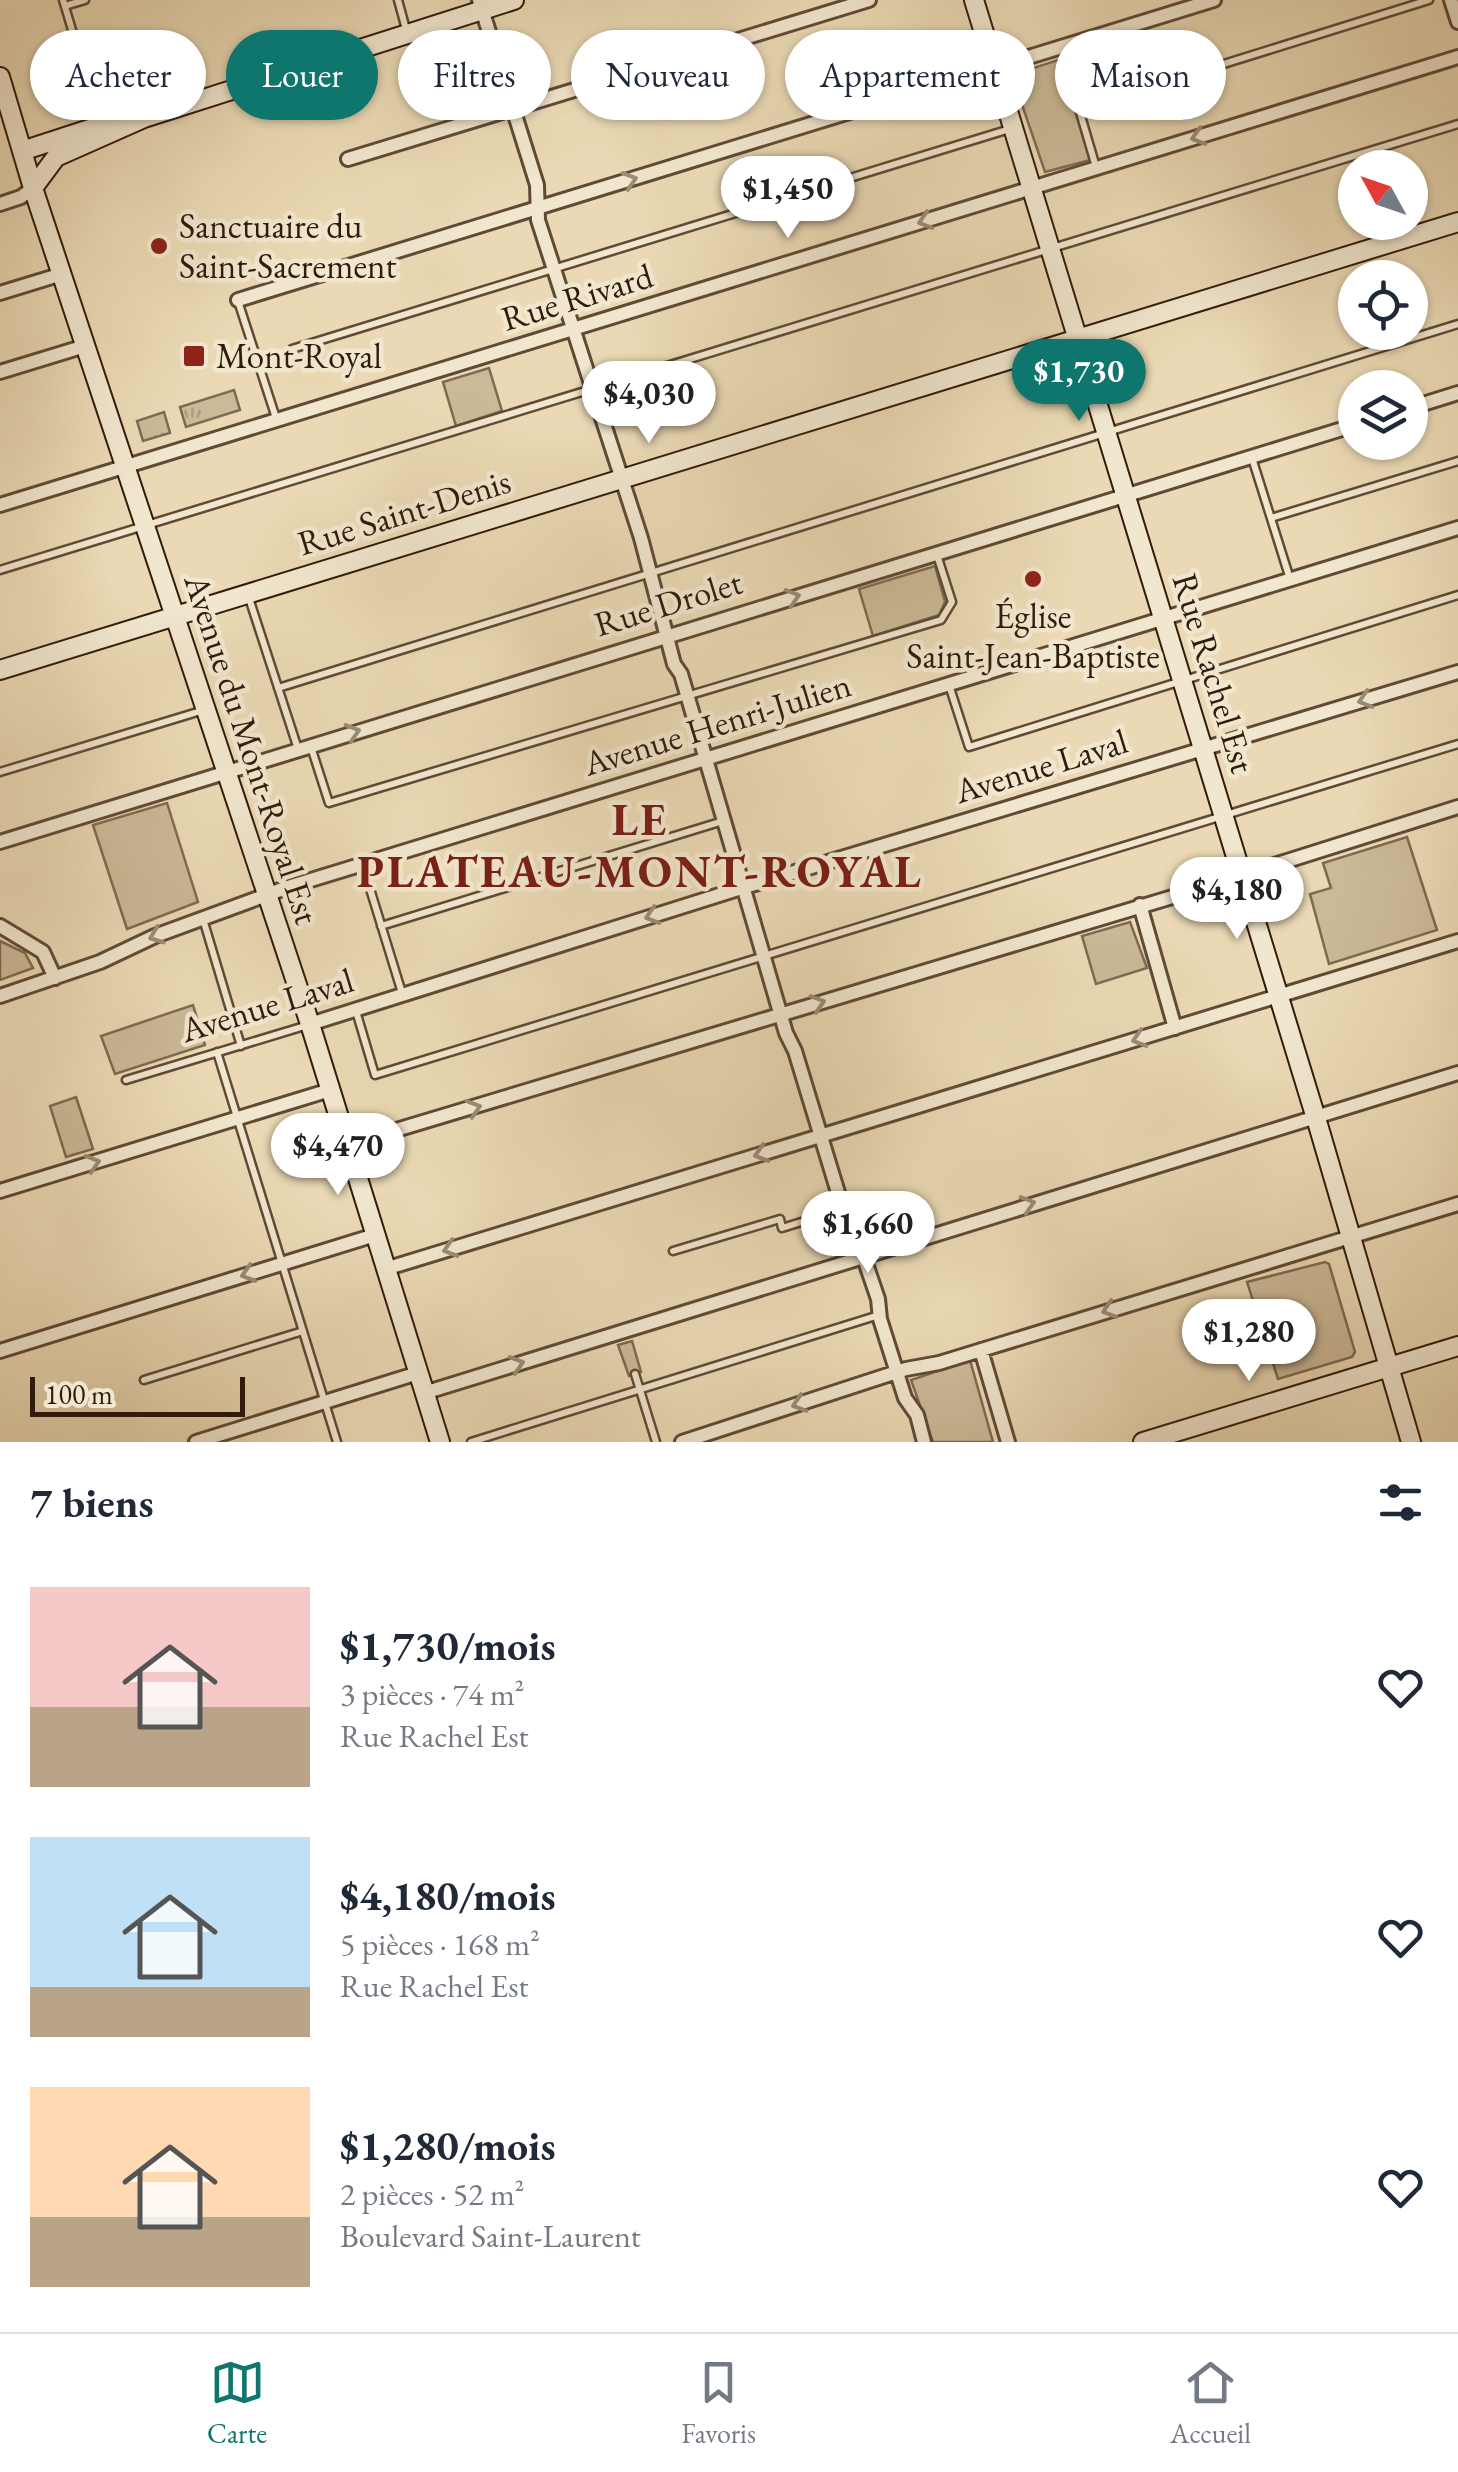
<!DOCTYPE html>
<html lang="fr">
<meta charset="utf-8">
<style>
body{margin:0;font-family:"EB Garamond",serif;background:#f6f6f7;color:#1f2937;height:100vh;display:flex;flex-direction:column;font-size:38px;white-space:nowrap}
*{box-sizing:border-box;margin:0}
p{font-size:32px;color:#747a83}
.icon{flex:none;width:55px;height:55px;fill:none;stroke:currentColor;stroke-width:2;stroke-linecap:round;stroke-linejoin:round}
.map{position:relative;height:1442px;overflow:hidden}
.sheet{display:flex;flex-direction:column;background:#fff;flex:1}
.sheet>*{flex:none}
.hud{position:absolute;left:30px;top:30px;width:1400px;height:90px;display:flex;gap:20px}
.needle{width:65px;rotate:310deg}
.controls{position:absolute;left:1338px;top:150px;display:grid;gap:20px}
.controls a{display:grid;place-items:center;width:90px;height:90px;border-radius:50%;background:#fff;box-shadow:0 2px 8px #0004;font-size:50px}
.scale{position:absolute;left:30px;bottom:25px;width:215px;box-sizing:border-box;padding-left:10px;border:5px solid #321b0c;border-top:0;font-size:28px;line-height:35px;white-space:nowrap;color:#321b0c;-webkit-text-stroke:8px #f1e6ce;paint-order:stroke}
.price{position:absolute;translate:-50% -85px;padding:0 22px;border-radius:35px;background:#fff;color:#222;font-size:32px;line-height:65px;filter:drop-shadow(0 2px 5px #0008)}
.price::after{content:'';position:absolute;left:50%;top:60px;width:30px;height:22px;margin-left:-15px;background:inherit;clip-path:polygon(0 0,100% 0,50% 100%)}
.price.current{background:#0f766e;color:#fff}
ul{padding:0;list-style:none}
li{display:flex;align-items:center;gap:30px;height:250px;padding:0 30px}
li span{display:grid;place-items:center;flex:none;width:280px;height:200px;border-radius:0px;color:#555}
li>.icon{margin-inline-start:auto}
span .icon{width:120px;height:120px;fill:#fffc;stroke-width:1}
li b{font-size:42px}
h2{display:flex;justify-content:space-between;align-items:center;height:120px;padding:0 30px;font-size:42px}
.tag{padding:0 35px;border-radius:45px;background:#fff;box-shadow:0 2px 8px #0004;font-size:35px;line-height:90px}
.tag.current{background:#0f766e;color:#fff}
.menu{display:flex;justify-content:space-around;align-items:center;height:140px;border-top:2px solid #e0e1e3;background:#fff;font-size:28px;color:#747a83}
.menu a{display:grid;justify-items:center;gap:5px}
.menu .current{color:#0f766e}
.map>svg:first-child{display:block}
</style>
<div class="map">
<svg width="1458" height="1442" viewBox="0 0 1458 1442">
<defs>
<pattern id="grass-tufts" width="24" height="20" patternUnits="userSpaceOnUse" patternTransform="scale(2.5)"><rect width="24" height="20" fill="#cbb997"/><path d="M3 7l-1-3M5 7V3M7 7l1-3M15 17l-1-3M17 17v-4M19 17l1-3" fill="none" stroke="#af9e81"/></pattern>
</defs>
<rect width="100%" height="100%" fill="#ead9b4"/>
<filter id="stains"><feTurbulence type="fractalNoise" baseFrequency=".002" numOctaves="4"/><feColorMatrix values="0 0 0 0 .2 0 0 0 0 .09 0 0 0 0 .02 0 0 0 .5 -.17"/></filter>
<radialGradient id="worn" r=".72"><stop offset=".6" stop-color="#630" stop-opacity="0"/><stop offset="1" stop-color="#630" stop-opacity=".3"/></radialGradient>
<path fill="url(#grass-tufts)" stroke="#7e6a52" stroke-width="2.5" d="M234 390 240 410 186 427 180 407Z
M164 412 170 433 143 441 137 421Z"/>
<path fill="#cbb997" stroke="#7e6a52" stroke-width="2.5" d="M1098 47 1115 98 1079 109 1094 159 1045 172 1012 75Z
M489 368 502 411 456 426 443 382Z
M935 566 945 602 939 615 873 636 859 589Z
M167 803 198 902 127 929 93 825Z
M1407 837 1437 930 1329 964 1310 894 1331 888 1323 863Z
M1130 922 1147 968 1096 984 1082 936Z
M0 941 25 953 33 968 0 980Z
M193 1005 205 1045 115 1074 101 1036Z
M76 1097 93 1149 66 1157 50 1106Z
M1325 1262 1329 1264 1355 1352 1352 1357 1278 1379 1247 1282Z
M632 1341 641 1372 629 1376 618 1345Z
M970 1360 993 1442H933L911 1380Z"/>
<g fill="none" stroke-linecap="round" stroke-linejoin="round">
<defs>
<path id="lane" d="M63 0 100 123
M398 0 407 33
M65 6 85 0
M1096 167 1079 109 1429 0
M238 301 276 418
M292 349 1013 128
M1252 458 1290 579
M1271 518 1458 461
M0 570 1458 124
M248 595 298 749
M949 685 969 747 1458 595
M278 688 1458 324
M311 747 329 803 941 620 952 602 937 555
M0 772 204 710
M363 866 402 993
M203 919 241 1046
M381 926 723 821
M356 1011 375 1075 1458 744
M217 1052 337 1442
M126 1080 308 1025
M673 1251 780 1219 782 1228 843 1209
M635 1374 656 1442
M144 1380 303 1331
M471 1442 879 1315"/>
<path id="street" d="M479 0 537 185 538 220 641 538 674 664 681 674 786 1033 795 1051 843 1209 852 1223 878 1299 880 1319 905 1398 917 1415 924 1442
M1451 0 1458 22
M348 159 869 0
M0 204 21 197 33 188
M0 293 62 274
M238 300 1214 0
M0 372 85 346
M1410 408 1458 393
M0 505 1458 57
M0 842 1355 425
M1140 905 1175 1028
M0 926 43 952 55 978
M0 996 100 962 155 936 288 887 1458 528
M310 1024 735 890 1458 672
M346 1145 1189 892 1458 807
M0 1191 330 1090
M385 1269 1458 941
M981 1350 1008 1442
M0 1351 375 1235
M424 1393 1458 1073
M196 1442 418 1373
M682 1442 906 1369 939 1363 1458 1204"/>
<path id="secondary" d="M974 0 1319 1128 1411 1442
M0 77 33 188 310 1024 440 1442
M22 151 114 121
M33 188 56 157 144 118 514 0
M0 670 1458 222
M1143 1442 1458 1346"/>
</defs>
<use href="#lane" stroke="#604a36" stroke-width="11"/>
<use href="#street" stroke="#604a36" stroke-width="18"/>
<use href="#secondary" stroke="#321b0c" stroke-width="22"/>
<use href="#lane" stroke="#f1e6ce" stroke-width="6"/>
<use href="#street" stroke="#f1e6ce" stroke-width="12"/>
<use href="#secondary" stroke="#f1e6ce" stroke-width="18"/>
</g>
<defs><path id="oneway-chevron" d="M-2-3.5L2.5 0L-2 3.5" fill="none" stroke-width="1.6" stroke-linecap="round" stroke-linejoin="round" transform="scale(2.5)"/></defs>
<g stroke="#9b8b77">
<use href="#oneway-chevron" transform="translate(1198 137) rotate(163)"/>
<use href="#oneway-chevron" transform="translate(630 180) rotate(-17)"/>
<use href="#oneway-chevron" transform="translate(925 221) rotate(163)"/>
<use href="#oneway-chevron" transform="translate(793 597) rotate(-17)"/>
<use href="#oneway-chevron" transform="translate(1365 700) rotate(163)"/>
<use href="#oneway-chevron" transform="translate(353 732) rotate(-17)"/>
<use href="#oneway-chevron" transform="translate(652 916) rotate(163)"/>
<use href="#oneway-chevron" transform="translate(156 936) rotate(159)"/>
<use href="#oneway-chevron" transform="translate(818 1003) rotate(-18)"/>
<use href="#oneway-chevron" transform="translate(1139 1039) rotate(163)"/>
<use href="#oneway-chevron" transform="translate(474 1108) rotate(-17)"/>
<use href="#oneway-chevron" transform="translate(761 1154) rotate(163)"/>
<use href="#oneway-chevron" transform="translate(93 1163) rotate(-17)"/>
<use href="#oneway-chevron" transform="translate(1028 1204) rotate(-17)"/>
<use href="#oneway-chevron" transform="translate(450 1249) rotate(163)"/>
<use href="#oneway-chevron" transform="translate(248 1274) rotate(163)"/>
<use href="#oneway-chevron" transform="translate(1109 1310) rotate(163)"/>
<use href="#oneway-chevron" transform="translate(517 1364) rotate(-17)"/>
<use href="#oneway-chevron" transform="translate(799 1404) rotate(162)"/>
</g>
<g fill="#8f2418" stroke="#f1e6ce" stroke-width="4">
<circle cx="159" cy="246" r="10"/>
<rect x="182" y="344" width="24" height="24" rx="5"/>
<circle cx="1033" cy="579" r="10"/>
</g>
<g text-anchor="middle" stroke-width="9" stroke-linejoin="round" paint-order="stroke">
<g font-size="35" fill="#321b0c" stroke="#f1e6ce" text-anchor="start">
<text x="179" y="238">Sanctuaire du<tspan x="179" dy="40">Saint-Sacrement</tspan></text>
<text x="216" y="368">Mont-Royal</text>
<text x="1033" y="628" text-anchor="middle">Église<tspan x="1033" dy="40">Saint-Jean-Baptiste</tspan></text>
</g>
<g font-size="35" fill="#321b0c" stroke="#f1e6ce">
<text transform="translate(577 297) rotate(-17)" y="12">Rue Rivard</text>
<text transform="translate(404 512) rotate(-17)" y="12">Rue Saint-Denis</text>
<text transform="translate(668 603) rotate(-17)" y="12">Rue Drolet</text>
<text transform="translate(1214 673) rotate(73)" y="12">Rue Rachel Est</text>
<text transform="translate(717 724) rotate(-17)" y="12">Avenue Henri-Julien</text>
<text transform="translate(252 749) rotate(72)" y="12">Avenue du Mont-Royal Est</text>
<text transform="translate(1041 766) rotate(-17)" y="12">Avenue Laval</text>
<text transform="translate(267 1005) rotate(-17)" y="12">Avenue Laval</text>
</g>
<g font-size="45" font-weight="bold" letter-spacing="2.5" fill="#7a1f14" stroke="#f1e6ce">
<text x="640" y="835">LE<tspan x="640" dy="52">PLATEAU-MONT-ROYAL</tspan></text>
</g>
</g>
<rect width="100%" height="100%" filter="url(#stains)"/>
<rect width="100%" height="100%" fill="url(#worn)"/>
</svg>
<div class="controls">
<a><svg class="needle" viewBox="-14 -14 28 28"><path d="M0-13l5 13h-10z" fill="#e53935"/><path d="M0 13l5-13h-10z" fill="#747a83"/></svg></a>
<a><svg class="icon" aria-label="locate" viewBox="0 0 24 24"><circle cx="12" cy="12" r="6"/><path d="M12 2v4M12 18v4M2 12h4M18 12h4"/></svg></a>
<a><svg class="icon" aria-label="layers" viewBox="0 0 24 24"><path d="M12 4l9 5-9 5-9-5zM3 14l9 5 9-5"/></svg></a>
</div>
<div class="scale">100 m</div>
<b class="price" style="left:788px;top:241px">$1,450</b>
<b class="price current" style="left:1079px;top:424px">$1,730</b>
<b class="price" style="left:649px;top:446px">$4,030</b>
<b class="price" style="left:1237px;top:942px">$4,180</b>
<b class="price" style="left:338px;top:1198px">$4,470</b>
<b class="price" style="left:868px;top:1276px">$1,660</b>
<b class="price" style="left:1249px;top:1384px">$1,280</b>
<div class="hud">
<a class="tag">Acheter</a>
<a class="tag current">Louer</a>
<a class="tag">Filtres</a>
<a class="tag">Nouveau</a>
<a class="tag">Appartement</a>
<a class="tag">Maison</a>
</div>
</div>
<section class="sheet">
<h2>7 biens<svg class="icon" aria-label="filters" viewBox="0 0 24 24"><path d="M4 7h16M4 17h16"/><circle cx="9" cy="7" r="2"/><circle cx="15" cy="17" r="2"/></svg></h2>
<ul>
<li><span style="background:linear-gradient(#f6c9c9 60%,#b9a48a 0)"><svg class="icon" aria-label="home" viewBox="0 0 24 24"><path d="M3 11l9-7 9 7M6 9v11h12V9"/></svg></span><div><b>$1,730/mois</b><p>3 pièces · 74 m²</p><p>Rue Rachel Est</p></div><svg class="icon" aria-label="heart" viewBox="0 0 24 24"><path d="M12 20l-8-8c-3-5 5-10 8-4 3-6 11-1 8 4z"/></svg></li>
<li><span style="background:linear-gradient(#bfe0f5 75%,#b9a48a 0)"><svg class="icon" aria-label="home" viewBox="0 0 24 24"><path d="M3 11l9-7 9 7M6 9v11h12V9"/></svg></span><div><b>$4,180/mois</b><p>5 pièces · 168 m²</p><p>Rue Rachel Est</p></div><svg class="icon" aria-label="heart" viewBox="0 0 24 24"><path d="M12 20l-8-8c-3-5 5-10 8-4 3-6 11-1 8 4z"/></svg></li>
<li><span style="background:linear-gradient(#ffd9b3 65%,#b9a48a 0)"><svg class="icon" aria-label="home" viewBox="0 0 24 24"><path d="M3 11l9-7 9 7M6 9v11h12V9"/></svg></span><div><b>$1,280/mois</b><p>2 pièces · 52 m²</p><p>Boulevard Saint-Laurent</p></div><svg class="icon" aria-label="heart" viewBox="0 0 24 24"><path d="M12 20l-8-8c-3-5 5-10 8-4 3-6 11-1 8 4z"/></svg></li>
</ul>
</section>
<nav class="menu">
<a class="current"><svg class="icon" aria-label="map" viewBox="0 0 24 24"><path d="M3 6l6-2 6 2 6-2v14l-6 2-6-2-6 2zM9 4v14M15 6v14"/></svg>Carte</a>
<a><svg class="icon" aria-label="saved" viewBox="0 0 24 24"><path d="M7 4h10v16l-5-4-5 4z"/></svg>Favoris</a>
<a><svg class="icon" aria-label="home" viewBox="0 0 24 24"><path d="M3 11l9-7 9 7M6 9v11h12V9"/></svg>Accueil</a>
</nav>
